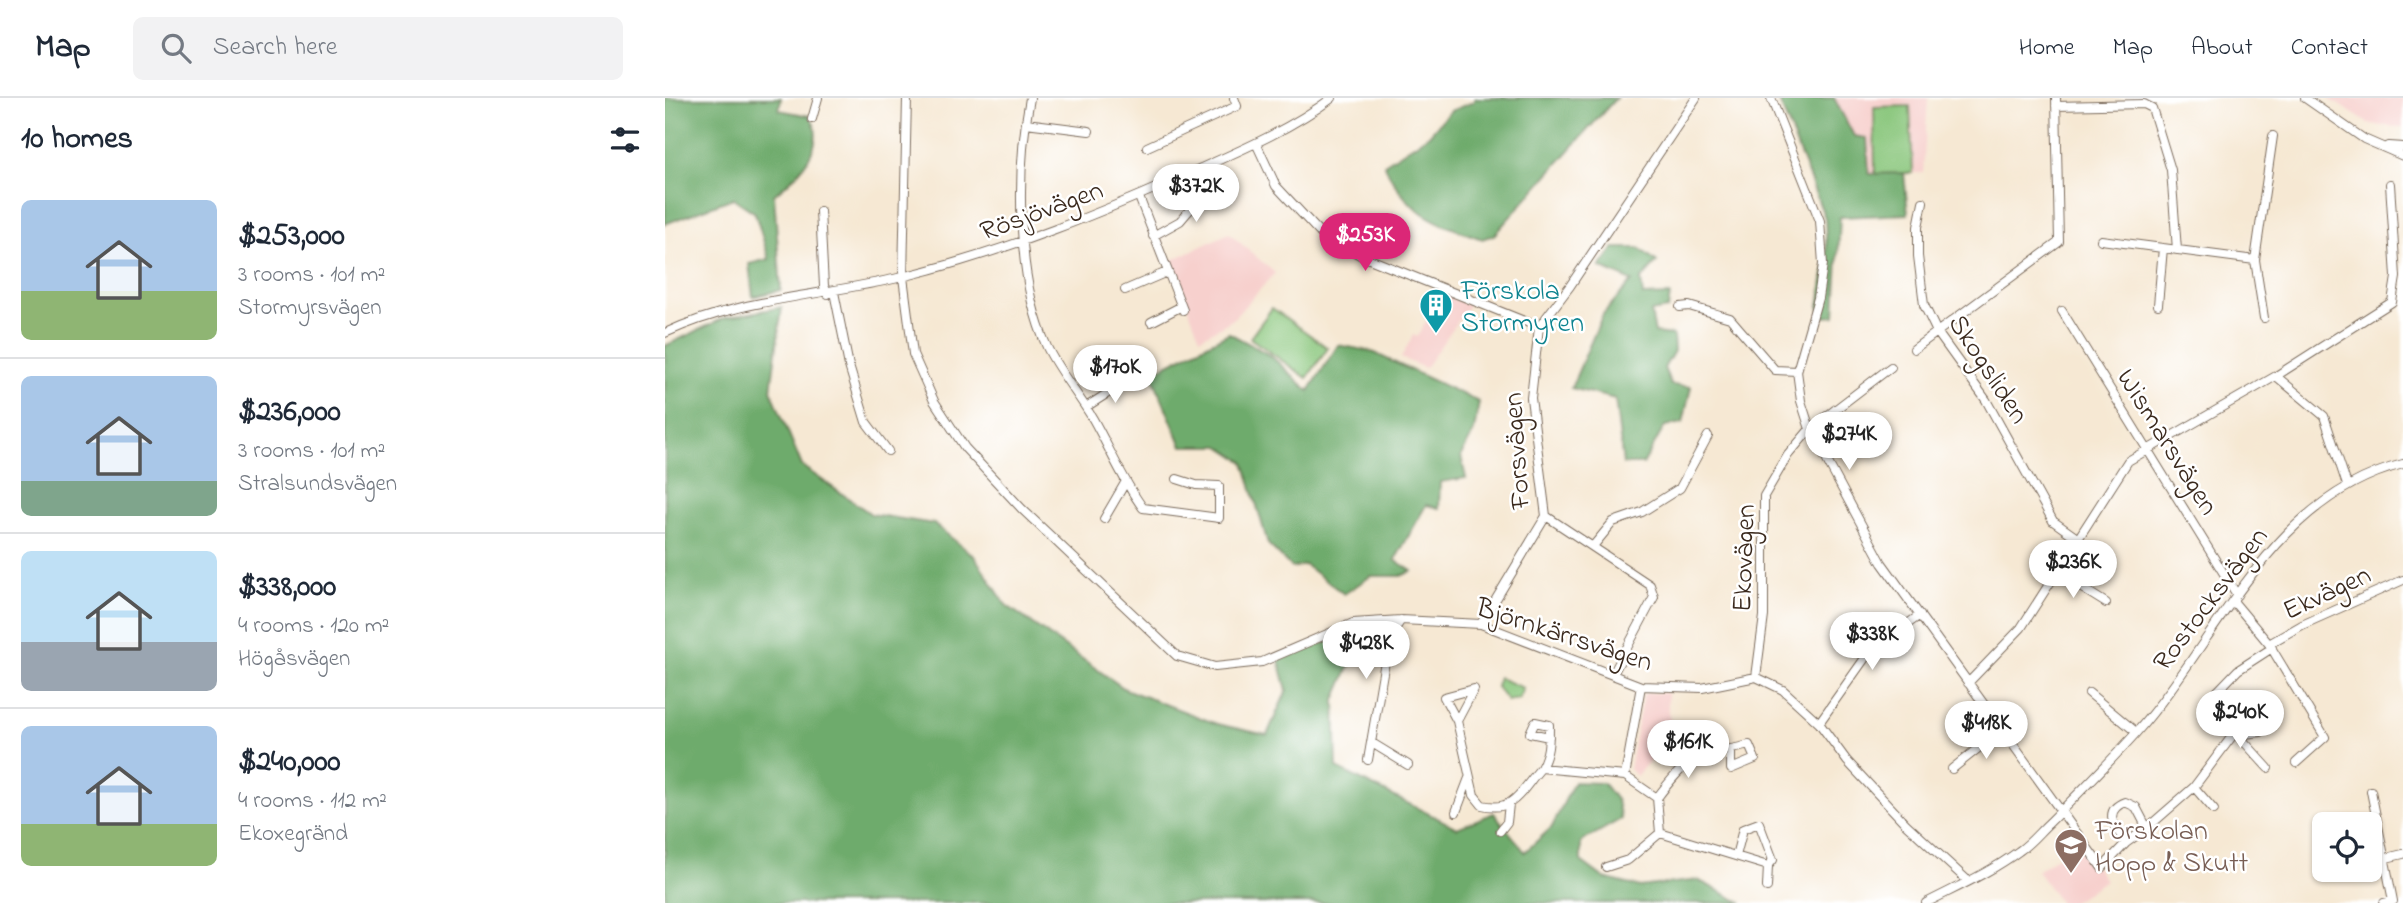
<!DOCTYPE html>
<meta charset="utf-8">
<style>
body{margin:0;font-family:"Indie Flower",sans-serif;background:#f2f2f3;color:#1f2937;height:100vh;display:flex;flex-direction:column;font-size:26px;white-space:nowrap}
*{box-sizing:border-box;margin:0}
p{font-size:23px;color:#747a83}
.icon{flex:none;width:38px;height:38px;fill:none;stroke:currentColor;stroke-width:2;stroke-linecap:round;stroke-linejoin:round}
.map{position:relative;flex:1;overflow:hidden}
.sheet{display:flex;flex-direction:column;background:#fff;width:665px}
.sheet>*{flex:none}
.controls{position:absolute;left:1647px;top:714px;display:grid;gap:14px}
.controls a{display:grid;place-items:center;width:70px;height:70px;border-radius:10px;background:#fff;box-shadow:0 2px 5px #0004;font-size:35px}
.price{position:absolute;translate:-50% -60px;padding:0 16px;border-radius:24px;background:#fff;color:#222;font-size:23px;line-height:46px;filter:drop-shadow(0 2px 4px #0008)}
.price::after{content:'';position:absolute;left:50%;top:42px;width:21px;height:16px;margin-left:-10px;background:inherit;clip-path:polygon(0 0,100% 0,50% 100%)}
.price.current{background:#db2777;color:#fff}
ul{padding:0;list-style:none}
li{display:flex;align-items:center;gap:21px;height:175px;padding:0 21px}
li+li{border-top:2px solid #e0e1e3}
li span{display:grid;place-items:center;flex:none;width:196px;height:140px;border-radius:10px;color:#555}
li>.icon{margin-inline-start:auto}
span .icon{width:84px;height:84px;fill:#fffc;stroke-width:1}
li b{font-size:30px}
h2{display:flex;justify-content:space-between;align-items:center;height:84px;padding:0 21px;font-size:30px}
header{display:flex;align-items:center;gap:42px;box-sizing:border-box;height:98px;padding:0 35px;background:#fff;border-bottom:2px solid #e0e1e3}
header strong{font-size:33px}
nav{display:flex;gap:38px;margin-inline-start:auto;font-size:24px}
.search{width:490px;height:63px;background:#f2f2f3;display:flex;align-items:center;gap:18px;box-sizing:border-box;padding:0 24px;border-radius:10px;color:#747a83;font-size:26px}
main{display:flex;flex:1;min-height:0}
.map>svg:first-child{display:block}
</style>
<header>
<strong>Map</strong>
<div class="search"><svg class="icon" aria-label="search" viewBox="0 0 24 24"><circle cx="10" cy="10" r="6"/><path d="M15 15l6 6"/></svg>Search here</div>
<nav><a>Home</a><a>Map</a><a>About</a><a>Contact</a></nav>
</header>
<main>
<section class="sheet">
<h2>10 homes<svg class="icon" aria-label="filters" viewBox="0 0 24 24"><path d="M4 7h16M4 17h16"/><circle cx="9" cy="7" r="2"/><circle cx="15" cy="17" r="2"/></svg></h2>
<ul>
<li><span style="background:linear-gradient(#a9c7e8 65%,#8fb573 0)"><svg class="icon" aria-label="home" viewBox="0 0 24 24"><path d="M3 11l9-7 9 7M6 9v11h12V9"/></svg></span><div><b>$253,000</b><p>3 rooms · 101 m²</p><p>Stormyrsvägen</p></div></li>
<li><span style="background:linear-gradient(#a9c7e8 75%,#7fa58c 0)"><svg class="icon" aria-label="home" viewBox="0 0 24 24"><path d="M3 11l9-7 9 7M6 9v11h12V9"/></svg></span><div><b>$236,000</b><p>3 rooms · 101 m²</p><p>Stralsundsvägen</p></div></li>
<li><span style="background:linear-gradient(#bfe0f5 65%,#9aa5b1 0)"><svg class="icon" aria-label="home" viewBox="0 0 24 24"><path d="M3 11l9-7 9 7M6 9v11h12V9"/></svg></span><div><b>$338,000</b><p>4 rooms · 120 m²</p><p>Högåsvägen</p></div></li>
<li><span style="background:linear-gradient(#a9c7e8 70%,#8fb573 0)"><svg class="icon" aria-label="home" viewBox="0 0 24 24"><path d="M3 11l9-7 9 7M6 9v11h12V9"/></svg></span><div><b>$240,000</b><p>4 rooms · 112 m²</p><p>Ekoxegränd</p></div></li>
</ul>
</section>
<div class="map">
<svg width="1738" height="805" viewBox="0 0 1738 805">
<rect width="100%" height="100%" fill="#fff"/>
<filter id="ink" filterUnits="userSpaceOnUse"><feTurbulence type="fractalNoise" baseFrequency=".0143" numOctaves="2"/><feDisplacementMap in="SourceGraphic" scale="14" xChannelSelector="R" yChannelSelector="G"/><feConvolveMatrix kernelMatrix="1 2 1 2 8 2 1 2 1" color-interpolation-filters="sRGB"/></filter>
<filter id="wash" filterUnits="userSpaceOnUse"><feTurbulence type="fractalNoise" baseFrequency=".00686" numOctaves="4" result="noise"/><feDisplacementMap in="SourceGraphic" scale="28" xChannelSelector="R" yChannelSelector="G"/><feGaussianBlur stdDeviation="1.57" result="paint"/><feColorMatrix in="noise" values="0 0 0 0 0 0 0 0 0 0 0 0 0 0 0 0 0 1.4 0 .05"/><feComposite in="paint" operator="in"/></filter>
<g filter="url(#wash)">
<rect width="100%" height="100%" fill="#f6e8d3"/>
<path fill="#f7d0cd" d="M1169 0H1263L1258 75 1204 76 1202 40 1189 38Z
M1663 0H1738V29L1706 27Z
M564 135 610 175 567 222 535 240 505 163Z
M777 196 804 207 760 270 736 260 748 237 752 239Z
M984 595H1003V616L1010 634 971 678 964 671 978 597Z
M1413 743 1440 782 1407 805H1395L1372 773Z"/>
<path fill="#89c67c" stroke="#62784d" stroke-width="2" d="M1245 8 1248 75 1210 76 1209 9Z
M607 210 663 250 642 280 585 240Z
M834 580 858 590 854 601 842 603 831 588Z"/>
<path fill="#6eab6c" stroke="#546a45" stroke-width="2" d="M0 0H116L114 12 145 18C164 48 132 78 109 97L116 192 88 199 84 166 104 161 90 115 68 100 0 126Z
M810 0H951L829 137 817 141C768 123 743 117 719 66L764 37 785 13 808 4Z
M1113 0H1169L1189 38 1202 40 1204 76 1239 75 1243 116 1175 119 1170 218 1159 219 1154 208 1162 157 1160 120Z
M949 150H974L992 164 976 182 978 198 1005 197 1003 211 986 214 990 235 1008 237 1009 253 999 270 1006 287 1026 289 1018 325 1000 328 978 366H958L950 301 906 290 938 216 967 183 935 169Z
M117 209 106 292 137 368 206 416 269 426 310 459 341 507 460 591 552 626 602 637 622 592 614 562 701 529 670 602 672 670 792 730 829 715 860 754 887 729 909 684 938 685 952 703 956 721 916 744V763L939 780 974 789 1033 782 1077 805H0V248L59 220Z
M564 235 605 257 644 293 673 247 705 253 814 304 809 333 796 358 801 380 775 384 774 410 761 407 730 462 747 473 736 478H706L679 496 640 467 627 470 603 446 579 364 555 348H517L486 275Z"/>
</g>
<g filter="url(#ink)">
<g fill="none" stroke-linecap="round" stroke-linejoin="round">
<defs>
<path id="minor" d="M242 0 238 179 248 256 269 303 300 350 357 411 512 558 550 569 597 564 688 525 736 522 816 526 976 588 1037 590 1091 579 1118 592 1154 625 1182 663 1241 726 1303 783
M365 0C351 72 351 181 382 249 394 274 414 297 428 321 445 351 458 383 478 410L554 420V388L531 387 512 381
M1106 0 1155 123 1158 166 1153 200 1132 273 1136 303 1145 331 1217 465 1437 770 1461 745 1482 730 1471 709 1460 704C1436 713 1451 731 1461 745
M1640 0 1699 41 1738 58
M1391 8 1479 6 1487 10 1506 72 1512 152
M147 21 153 0
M361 25 424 33
M591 45 611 88 656 136 697 158 874 229
M1723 48 1738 49
M482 49 572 8 569 0
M474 99 518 212
M1258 104 1253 129V158L1259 207 1272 234 1321 302 1388 423 1412 440
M155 113 159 188 163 196
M488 138 515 123 533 102 530 96
M1436 142 1590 162 1608 38
M1590 162 1599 220
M460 192 502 174
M169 194 184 268 201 324 223 353
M1493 207 1498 150
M1015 209 1024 208 1065 220 1110 272 1132 273
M1397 213 1572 497
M486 224 515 209
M0 235C74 200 158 198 237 179 340 154 439 114 536 70 581 50 627 30 667 0
M1249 251 1394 144 1391 0
M1611 278 1659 318 1682 387
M421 309 465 281
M881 418 985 487 989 499 948 576
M439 421 460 385
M929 447 948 424 977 414 1015 390 1043 338
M1391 474 1441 505
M1568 503 1604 546 1660 639 1631 665
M816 526 881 418 866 300 874 229 905 188 1031 0
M1604 546 1637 527 1738 482
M1091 579 1099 518V398L1123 357 1145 331 1226 269
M1303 585 1356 530 1463 363 1611 278 1727 204 1731 179 1725 86
M1424 595 1471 634
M792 623 779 599 809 591 792 623 809 697 817 707C850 715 856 692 876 670L960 678 992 700 995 735 963 762 941 769
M1154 625 1205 553 1255 517
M1571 637 1596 634
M1573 637 1603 670
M707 645 743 667
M703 662 724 540 736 522
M876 670C884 655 884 645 884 627L870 624 865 635 884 639
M1287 671 1336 632
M960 678 976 588
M1529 689 1549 712
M1706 693 1728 803 1719 805
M992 700C1028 652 1030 660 1084 647L1090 661 1066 671V651
M791 714 804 680
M1482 730 1529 689 1568 637 1546 600 1573 572 1607 550
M835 733 842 724 844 706
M995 735 1103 768 1108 762 1094 725 1078 731 1071 758
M1704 764 1738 756
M1102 789 1103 768
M1261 805C1292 789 1326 774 1354 753 1366 745 1375 733 1385 724 1414 695 1443 666 1470 636 1554 542 1604 400 1738 366"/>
</defs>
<use href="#minor" stroke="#7c6c5d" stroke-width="10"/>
<use href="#minor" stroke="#fff" stroke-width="8"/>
</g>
</g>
<defs>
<symbol id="building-pin" viewBox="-11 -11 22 30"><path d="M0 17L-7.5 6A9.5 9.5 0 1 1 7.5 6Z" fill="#0f9aa8" stroke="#fff"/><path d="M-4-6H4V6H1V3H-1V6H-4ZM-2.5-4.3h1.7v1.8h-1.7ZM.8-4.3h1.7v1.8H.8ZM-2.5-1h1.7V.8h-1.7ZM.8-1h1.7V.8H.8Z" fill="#fff"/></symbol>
<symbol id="school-pin" viewBox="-11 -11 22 30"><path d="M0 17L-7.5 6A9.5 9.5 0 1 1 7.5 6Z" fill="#8d6e63" stroke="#fff"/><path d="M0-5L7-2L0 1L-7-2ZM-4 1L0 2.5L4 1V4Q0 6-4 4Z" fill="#fff"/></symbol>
</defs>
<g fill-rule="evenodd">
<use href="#building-pin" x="752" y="188" width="38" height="52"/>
<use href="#school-pin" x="1387" y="728" width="38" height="52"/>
</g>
<g text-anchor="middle" stroke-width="5" stroke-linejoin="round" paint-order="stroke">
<g font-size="28" fill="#3b2a1e" stroke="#fff">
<text transform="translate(376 111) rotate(-20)" y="10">Rösjövägen</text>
<text transform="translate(1325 270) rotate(57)" y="10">Skogsliden</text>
<text transform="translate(1504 343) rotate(58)" y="10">Wismarsvägen</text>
<text transform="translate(850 353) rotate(-94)" y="10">Forsvägen</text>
<text transform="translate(1077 460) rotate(-88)" y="10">Ekovägen</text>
<text transform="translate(1661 493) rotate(-25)" y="10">Ekvägen</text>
<text transform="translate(1544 500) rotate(-53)" y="10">Rostocksvägen</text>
<text transform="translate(900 535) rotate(18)" y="10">Björnkärrsvägen</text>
</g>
<g font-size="28" fill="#0d838f" stroke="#fff" text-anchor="start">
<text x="796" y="201">Förskola<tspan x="796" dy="32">Stormyren</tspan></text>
</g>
<g font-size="28" fill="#785e54" stroke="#fff" text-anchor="start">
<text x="1430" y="741">Förskolan<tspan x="1430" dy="32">Hopp &amp; Skutt</tspan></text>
</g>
</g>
</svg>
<div class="controls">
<a><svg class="icon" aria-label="locate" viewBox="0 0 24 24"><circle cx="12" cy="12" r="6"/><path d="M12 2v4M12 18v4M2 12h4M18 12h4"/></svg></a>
</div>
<b class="price" style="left:531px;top:126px">$372K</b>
<b class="price current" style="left:700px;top:175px">$253K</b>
<b class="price" style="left:450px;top:307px">$170K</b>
<b class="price" style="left:1184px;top:374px">$274K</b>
<b class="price" style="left:1408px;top:502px">$236K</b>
<b class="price" style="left:1207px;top:574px">$338K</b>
<b class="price" style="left:701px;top:583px">$428K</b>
<b class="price" style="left:1575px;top:652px">$240K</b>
<b class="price" style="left:1321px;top:663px">$418K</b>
<b class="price" style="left:1023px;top:682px">$161K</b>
</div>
</main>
